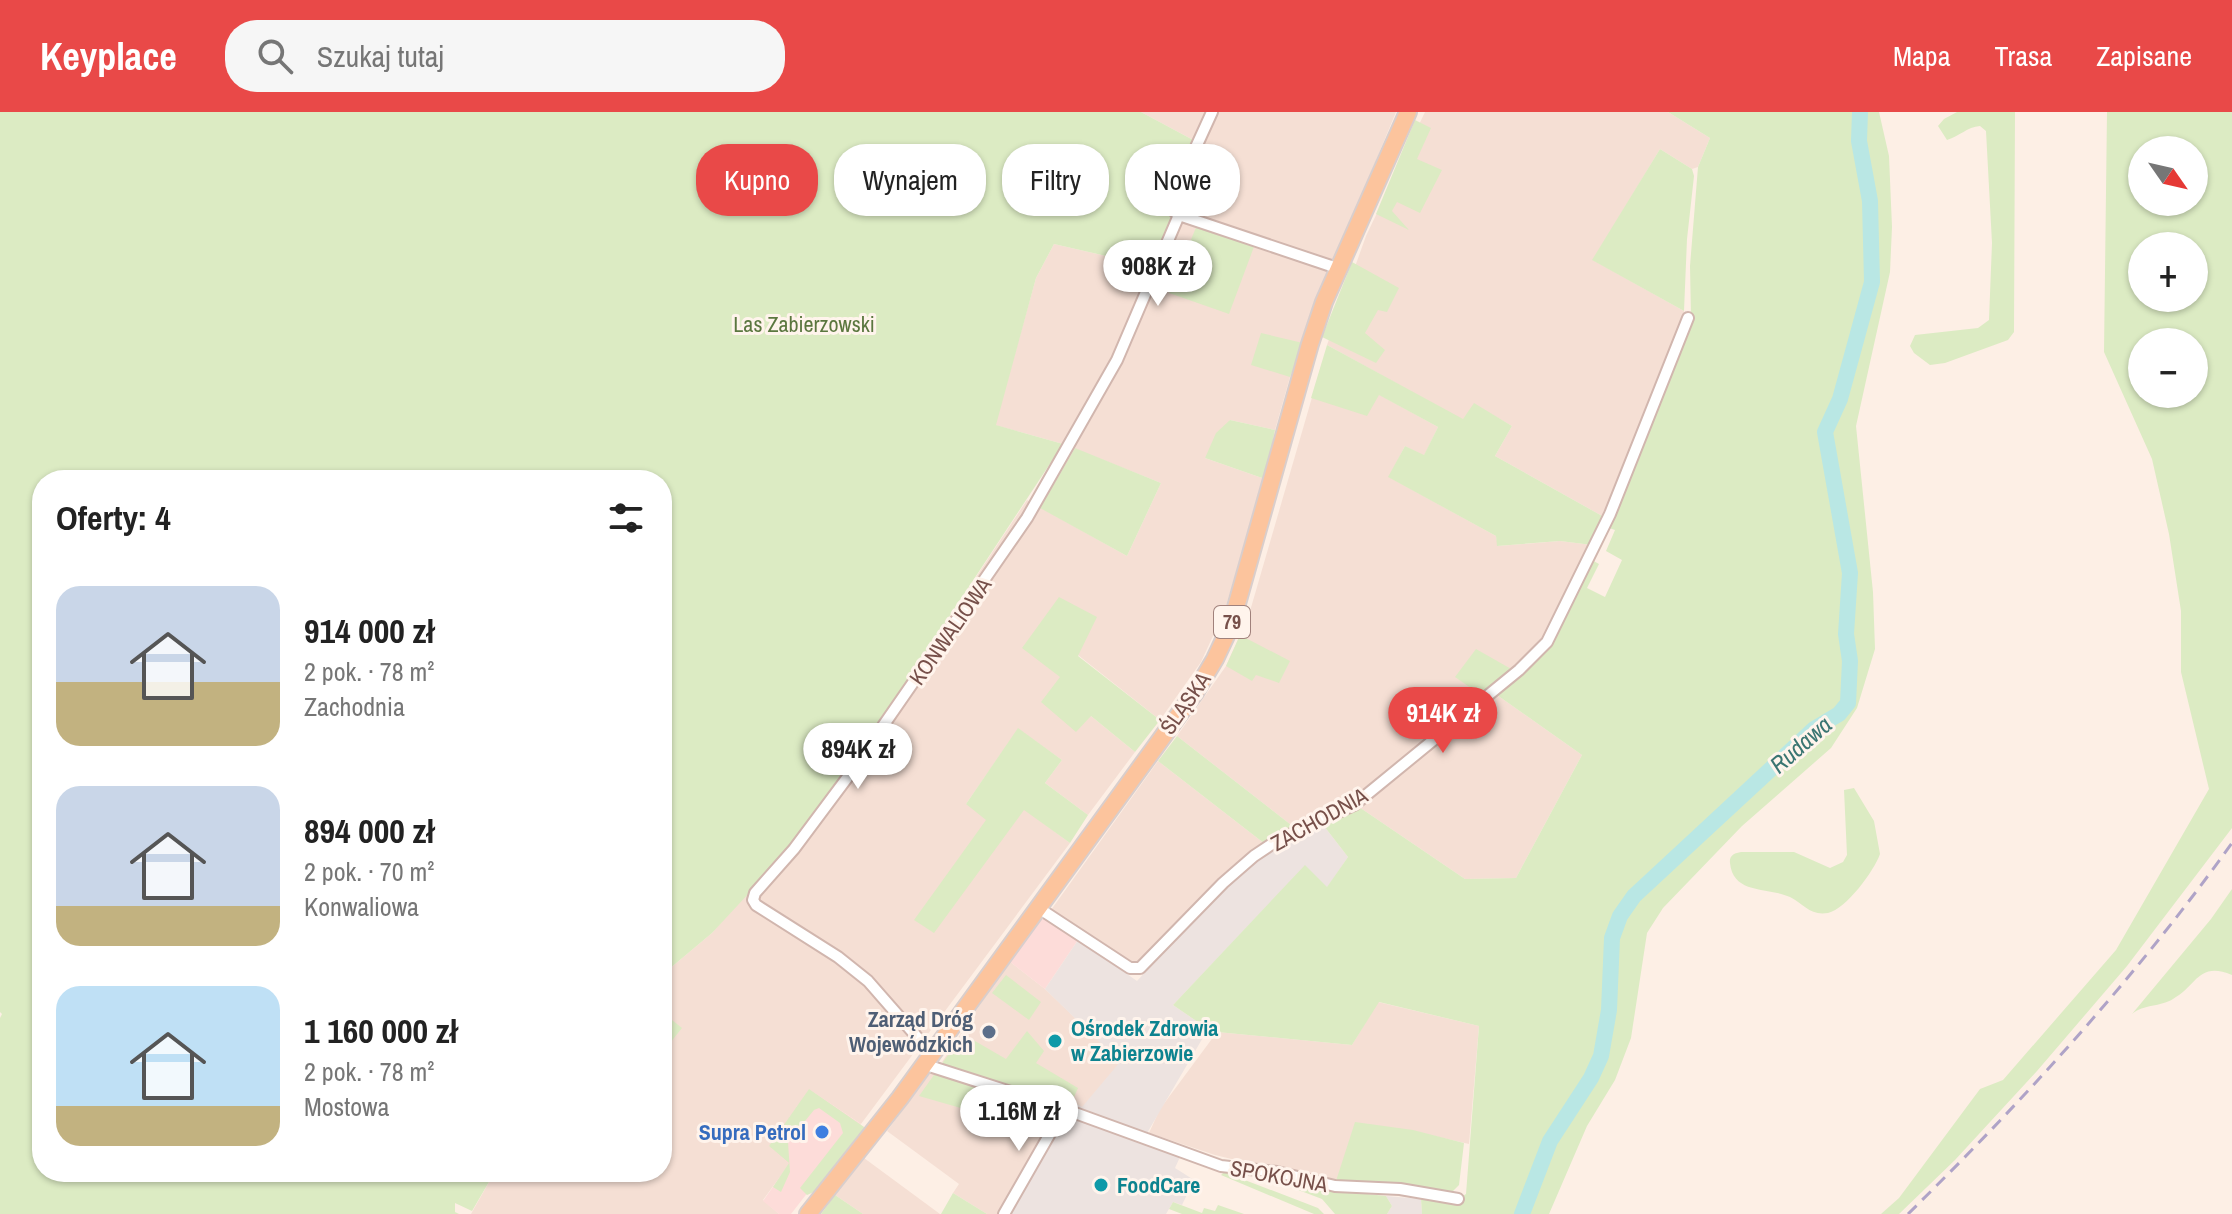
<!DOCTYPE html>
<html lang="pl">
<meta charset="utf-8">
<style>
body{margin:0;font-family:"Archivo Narrow",sans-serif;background:#f6f6f6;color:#222;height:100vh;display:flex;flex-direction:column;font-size:30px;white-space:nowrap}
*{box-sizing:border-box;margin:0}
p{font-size:26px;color:#767676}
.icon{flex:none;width:44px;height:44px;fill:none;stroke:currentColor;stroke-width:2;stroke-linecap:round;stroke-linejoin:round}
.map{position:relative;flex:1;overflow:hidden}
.sheet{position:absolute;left:32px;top:358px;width:640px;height:712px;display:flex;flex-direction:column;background:#fff;border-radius:32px;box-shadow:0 2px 6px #0004}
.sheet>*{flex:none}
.hud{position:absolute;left:696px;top:32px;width:760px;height:72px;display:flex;gap:16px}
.needle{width:52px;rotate:124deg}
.tools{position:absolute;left:2128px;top:24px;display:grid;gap:16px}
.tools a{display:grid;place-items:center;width:80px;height:80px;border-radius:50%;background:#fff;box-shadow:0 2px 6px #0004;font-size:40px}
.price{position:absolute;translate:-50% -68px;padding:0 18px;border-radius:28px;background:#fff;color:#222;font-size:26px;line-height:52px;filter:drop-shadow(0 2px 4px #0008)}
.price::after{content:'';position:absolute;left:50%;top:48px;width:24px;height:18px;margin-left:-12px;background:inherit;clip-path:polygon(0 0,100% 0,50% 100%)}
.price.active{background:#e94948;color:#fff}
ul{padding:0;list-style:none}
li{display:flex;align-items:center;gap:24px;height:200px;padding:0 24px}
li span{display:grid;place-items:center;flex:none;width:224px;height:160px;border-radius:24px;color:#555}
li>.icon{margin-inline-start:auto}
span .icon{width:96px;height:96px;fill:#fffc;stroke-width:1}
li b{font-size:34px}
h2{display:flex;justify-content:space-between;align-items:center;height:96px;padding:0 24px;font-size:34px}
.pill{padding:0 28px;border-radius:32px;background:#fff;box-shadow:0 2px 6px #0004;font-size:28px;line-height:72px}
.pill.active{background:#e94948;color:#fff}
header{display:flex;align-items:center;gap:48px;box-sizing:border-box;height:112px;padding:0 40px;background:#e94948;color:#fff}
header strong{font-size:38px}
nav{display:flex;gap:44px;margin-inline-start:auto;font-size:28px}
.search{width:560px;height:72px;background:#f6f6f6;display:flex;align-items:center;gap:20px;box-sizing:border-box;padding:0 28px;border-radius:32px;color:#767676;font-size:30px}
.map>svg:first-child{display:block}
</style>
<header>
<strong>Keyplace</strong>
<div class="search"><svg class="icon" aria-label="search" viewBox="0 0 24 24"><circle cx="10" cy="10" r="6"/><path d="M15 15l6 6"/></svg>Szukaj tutaj</div>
<nav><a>Mapa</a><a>Trasa</a><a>Zapisane</a></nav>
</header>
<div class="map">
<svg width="2232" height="1102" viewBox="0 0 2232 1102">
<rect width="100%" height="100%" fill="#fdefe5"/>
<path fill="#f5dfd4" d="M1141 0H1396L1331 157 1290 265 1275 318 1230 308 1205 346 1265 367 1224 500 1201 550 1160 608 1078 543 1061 565 1091 604 1135 640 1088 703 1045 671 1062 648 1018 617 966 692 1024 697 1070 731 861 1012 810 978 790 1051 763 1088 779 1102H471L493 1063 488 1060H662V941L681 916 662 900V863L712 821 833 681 1027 388 1127 444 1161 371 1063 332 995 313 1036 166 1054 132 1158 156 1178 105 1164 100 1195 29Z
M1425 0H1668L1710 26 1698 55 1692 57 1660 37 1593 148 1684 199 1683 212 1604 405 1495 344 1512 314 1474 292 1463 308 1327 233 1366 124Z
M1322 251 1438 315 1424 344 1405 334 1389 365 1496 424 1498 434 1560 429 1592 433 1544 526 1532 542 1481 583 1487 589 1497 583 1582 643 1516 766 1465 767 1359 695 1295 716 1177 624 1226 554 1248 506Z
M1158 649 1265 732 1139 854 1051 798Z
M1009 849 1045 877 1121 950 1082 996 1073 990 1071 992 942 950Z
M1378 890 1479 914 1469 1032 1413 1019 1335 1072 1215 1043 1149 1021 1160 997 1217 920 1352 933Z
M931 960 1057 1001 999 1102H987L953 1081 959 1072 887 1019Z
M864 1046 940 1102H863L835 1083Z"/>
<path fill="#fddcd9" d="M1041 803 1078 828 1045 877 1009 849Z
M809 977 861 1012 791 1102H779L763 1089 789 1052 769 1034Z"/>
<path fill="#ede3e0" d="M1324 714 1348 745 1327 776 1305 754 1173 893 1208 917 1143 1028 1180 1045 1175 1056 1194 1068 1182 1093 1173 1090 1166 1102H1011L1073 990 1082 995 1120 950 1045 877 1078 828 1137 869 1223 776 1275 735Z
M1386 1084 1421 1087 1422 1102H1387L1392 1094Z"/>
<path fill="#dcebc3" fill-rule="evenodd" d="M0 0H1141L1195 29 1164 100 1178 105 1154 155 1054 132 1036 166 996 313 1063 332 833 681 790 737 712 821 662 863V368H42V1060H488L493 1063 472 1099 455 1091V1100L459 1102H0V906L2 902 0 900Z
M1668 0H1879L1889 44 1892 115 1890 160 1856 314 1873 480 1875 537 1857 596 1831 636 1742 714 1663 796 1647 821 1631 926 1615 968 1587 1014 1549 1102H1422L1421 1087 1454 1090 1466 1082 1479 914 1379 890 1352 933 1217 920 1208 917 1173 893 1305 753 1327 775 1348 745 1324 714 1359 695 1465 767 1516 766 1582 643 1497 583 1552 531 1590 447 1599 452 1587 476 1605 485 1622 448 1606 439 1615 418 1609 416 1687 224 1691 205 1690 154 1698 55 1710 26Z
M1957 0H2015L2014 220 2008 228 1945 251 1930 253 1914 241 1910 234 1915 223 1978 216 1989 208 1992 131 1986 19 1980 14C1967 15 1960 24 1947 28L1938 14 1944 7Z
M2107 0H2232V716L2127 854 2037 959 1955 1048 1899 1102H1881L1899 1086 1980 977 2003 968 2116 838 2209 677 2181 560V499L2169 422 2152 347 2104 240ZM2194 38V90H2142V38ZM2194 134V186H2142V134ZM2142 230H2194V282H2142Z
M1415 8 1431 16 1417 47 1442 58 1420 101 1397 90 1392 99 1409 118 1376 102Z
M1660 37 1692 57 1694 64 1687 127 1684 199 1592 148Z
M1197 113 1255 132 1229 202 1169 181Z
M1352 150 1399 176 1387 200 1378 198 1365 221 1385 238 1376 251 1322 225Z
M1261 221 1303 231 1290 265 1251 253Z
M1327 233 1463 307 1474 291 1512 314 1495 344 1604 405 1592 433 1560 429 1497 434 1496 424 1388 365 1405 334 1424 343 1438 315 1379 283 1367 304 1311 286Z
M1230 308 1275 318 1265 367 1205 346 1216 321Z
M1075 336 1161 371 1127 444 1040 396Z
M1059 485 1097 505 1078 544 1160 608 1135 640 1091 604 1076 620 1041 590 1060 565 1022 536Z
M1240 523 1290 549 1279 571 1256 563 1252 569 1226 554Z
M1476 537 1513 558 1481 583 1455 565Z
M1018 616 1062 648 1045 671 1088 703 1070 731 1024 698 934 821 914 808 986 708 966 692Z
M1177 624 1295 716 1265 732 1158 649Z
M1854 676 1874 709 1880 742C1874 759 1846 797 1828 801 1810 804 1804 792 1790 785 1769 775 1733 783 1730 751 1729 743 1735 741 1741 740H1794L1830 756 1843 750 1847 743 1844 678Z
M2232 777V863C2198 849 2197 874 2173 887 2160 895 2144 892 2132 902L2211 807Z
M1006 863 1041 890 1029 908 992 881Z
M662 900 682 916 662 941Z
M1027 919 1044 939 1036 951 1078 976 1071 992 995 971 978 1001 919 984 963 922 1006 947Z
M809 977 867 1017 816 1079 807 1083 800 1076 843 1021 840 1011 819 996 814 998 788 1030 790 1060 781 1080 773 1075 789 1051 769 1034Z
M1355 1010 1413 1018 1464 1031 1459 1073 1452 1080 1440 1081 1335 1072Z
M1240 1056 1338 1079 1386 1084 1392 1094 1387 1102H1335L1322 1087Z
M1224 1060 1318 1096 1324 1102H1314L1221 1063Z
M953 1081 987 1102H941Z
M835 1083 863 1102H821Z
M1173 1090 1202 1101 1204 1096 1215 1099 1218 1093 1244 1102H1182L1169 1097Z"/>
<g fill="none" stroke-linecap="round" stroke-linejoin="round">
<path stroke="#b9e7e4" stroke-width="16" d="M1522 1102 1550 1029 1591 966 1601 944 1609 898 1612 826 1620 804 1634 784 1703 720 1814 617 1839 602 1848 591 1850 549 1846 522 1850 461 1825 320 1840 287 1872 170 1870 89 1859 29 1860 0"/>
<defs>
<path id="street" d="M1179 103 1337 156
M1037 795 1130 856H1140L1223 771 1254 744 1278 728 1354 693 1519 558 1547 530 1610 402 1688 206
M931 941 868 869 838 845 756 793 753 788 755 781 794 737 847 666 1027 406 1117 248 1179 103 1171 97 1170 92 1212 0
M923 952 1064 997 1221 1054 1277 1060 1335 1074 1400 1077 1458 1087
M1004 1102 1064 997"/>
<path id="primary" d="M808 1102 900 986 1196 579 1215 547 1231 513 1310 232 1324 190 1408 0"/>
</defs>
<use href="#street" stroke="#d1b6ae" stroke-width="14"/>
<use href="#primary" stroke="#d9cecc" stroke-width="20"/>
<use href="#street" stroke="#fff" stroke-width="10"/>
<use href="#primary" stroke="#fcc49d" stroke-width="16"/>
<path stroke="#afa3c7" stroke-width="3" stroke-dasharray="12 8" stroke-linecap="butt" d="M1908 1102C2026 986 2136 865 2232 731"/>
</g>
<circle fill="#5c6f8a" stroke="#fff4ec" stroke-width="3" cx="989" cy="920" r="8"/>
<g fill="#0f9aa8" stroke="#fff4ec" stroke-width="3">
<circle cx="1055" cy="929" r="8"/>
<circle cx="1101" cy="1073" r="8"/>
</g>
<circle fill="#3f7fe0" stroke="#fff4ec" stroke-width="3" cx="822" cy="1020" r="8"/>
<g text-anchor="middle" stroke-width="6" stroke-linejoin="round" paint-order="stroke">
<rect fill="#fff4ec" stroke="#a0817b" stroke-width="2" x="1214" y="494" width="36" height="32" rx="6"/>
<g font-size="20" font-weight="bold" fill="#77504a">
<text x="1232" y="517">79</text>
</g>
<g font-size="22" fill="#5b773f" stroke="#fff4ec">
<text x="804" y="220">Las Zabierzowski</text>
</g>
<g font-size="22" fill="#77504a" stroke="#fff4ec">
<text transform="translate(950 519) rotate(-55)" y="8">KONWALIOWA</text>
<text transform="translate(1185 591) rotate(-55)" y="8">ŚLĄSKA</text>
<text transform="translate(1319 707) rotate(-29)" y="8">ZACHODNIA</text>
<text transform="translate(1279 1064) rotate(10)" y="8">SPOKOJNA</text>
</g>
<g font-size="22" font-weight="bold" fill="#4e5e75" stroke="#fff4ec" text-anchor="end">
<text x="973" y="915">Zarząd Dróg<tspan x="973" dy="25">Wojewódzkich</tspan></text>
</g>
<g font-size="22" font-weight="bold" fill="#0d838f" stroke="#fff4ec" text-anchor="start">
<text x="1071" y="924">Ośrodek Zdrowia<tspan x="1071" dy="25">w Zabierzowie</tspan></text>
<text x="1117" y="1081">FoodCare</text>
</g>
<g font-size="22" font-weight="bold" fill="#366cbe" stroke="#fff4ec" text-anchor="end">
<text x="806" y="1028">Supra Petrol</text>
</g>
<g font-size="24" font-style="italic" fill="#3a7572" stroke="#fff4ec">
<text transform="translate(1801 633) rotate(-41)" y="8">Rudawa</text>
</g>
</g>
</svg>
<div class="tools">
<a><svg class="needle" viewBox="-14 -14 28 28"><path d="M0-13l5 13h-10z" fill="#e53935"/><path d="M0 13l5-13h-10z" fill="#767676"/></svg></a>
<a>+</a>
<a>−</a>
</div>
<b class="price" style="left:1158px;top:196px">908K zł</b>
<b class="price active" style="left:1443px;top:643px">914K zł</b>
<b class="price" style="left:858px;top:679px">894K zł</b>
<b class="price" style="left:1019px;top:1041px">1.16M zł</b>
<div class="hud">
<a class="pill active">Kupno</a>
<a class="pill">Wynajem</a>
<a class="pill">Filtry</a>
<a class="pill">Nowe</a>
</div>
<section class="sheet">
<h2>Oferty: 4<svg class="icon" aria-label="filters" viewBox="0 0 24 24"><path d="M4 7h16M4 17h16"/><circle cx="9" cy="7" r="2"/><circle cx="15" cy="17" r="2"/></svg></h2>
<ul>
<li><span style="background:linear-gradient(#c9d6e8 60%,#c2b280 0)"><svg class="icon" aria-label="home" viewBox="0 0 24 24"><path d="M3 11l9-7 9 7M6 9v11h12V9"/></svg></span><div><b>914 000 zł</b><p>2 pok. · 78 m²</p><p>Zachodnia</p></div></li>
<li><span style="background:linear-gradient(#c9d6e8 75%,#c2b280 0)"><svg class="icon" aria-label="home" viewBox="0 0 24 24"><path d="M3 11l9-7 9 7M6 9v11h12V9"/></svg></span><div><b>894 000 zł</b><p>2 pok. · 70 m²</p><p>Konwaliowa</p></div></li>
<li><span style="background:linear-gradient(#bfe0f5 75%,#c2b280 0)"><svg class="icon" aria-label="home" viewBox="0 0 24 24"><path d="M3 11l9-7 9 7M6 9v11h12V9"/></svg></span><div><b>1 160 000 zł</b><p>2 pok. · 78 m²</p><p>Mostowa</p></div></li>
</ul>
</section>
</div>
